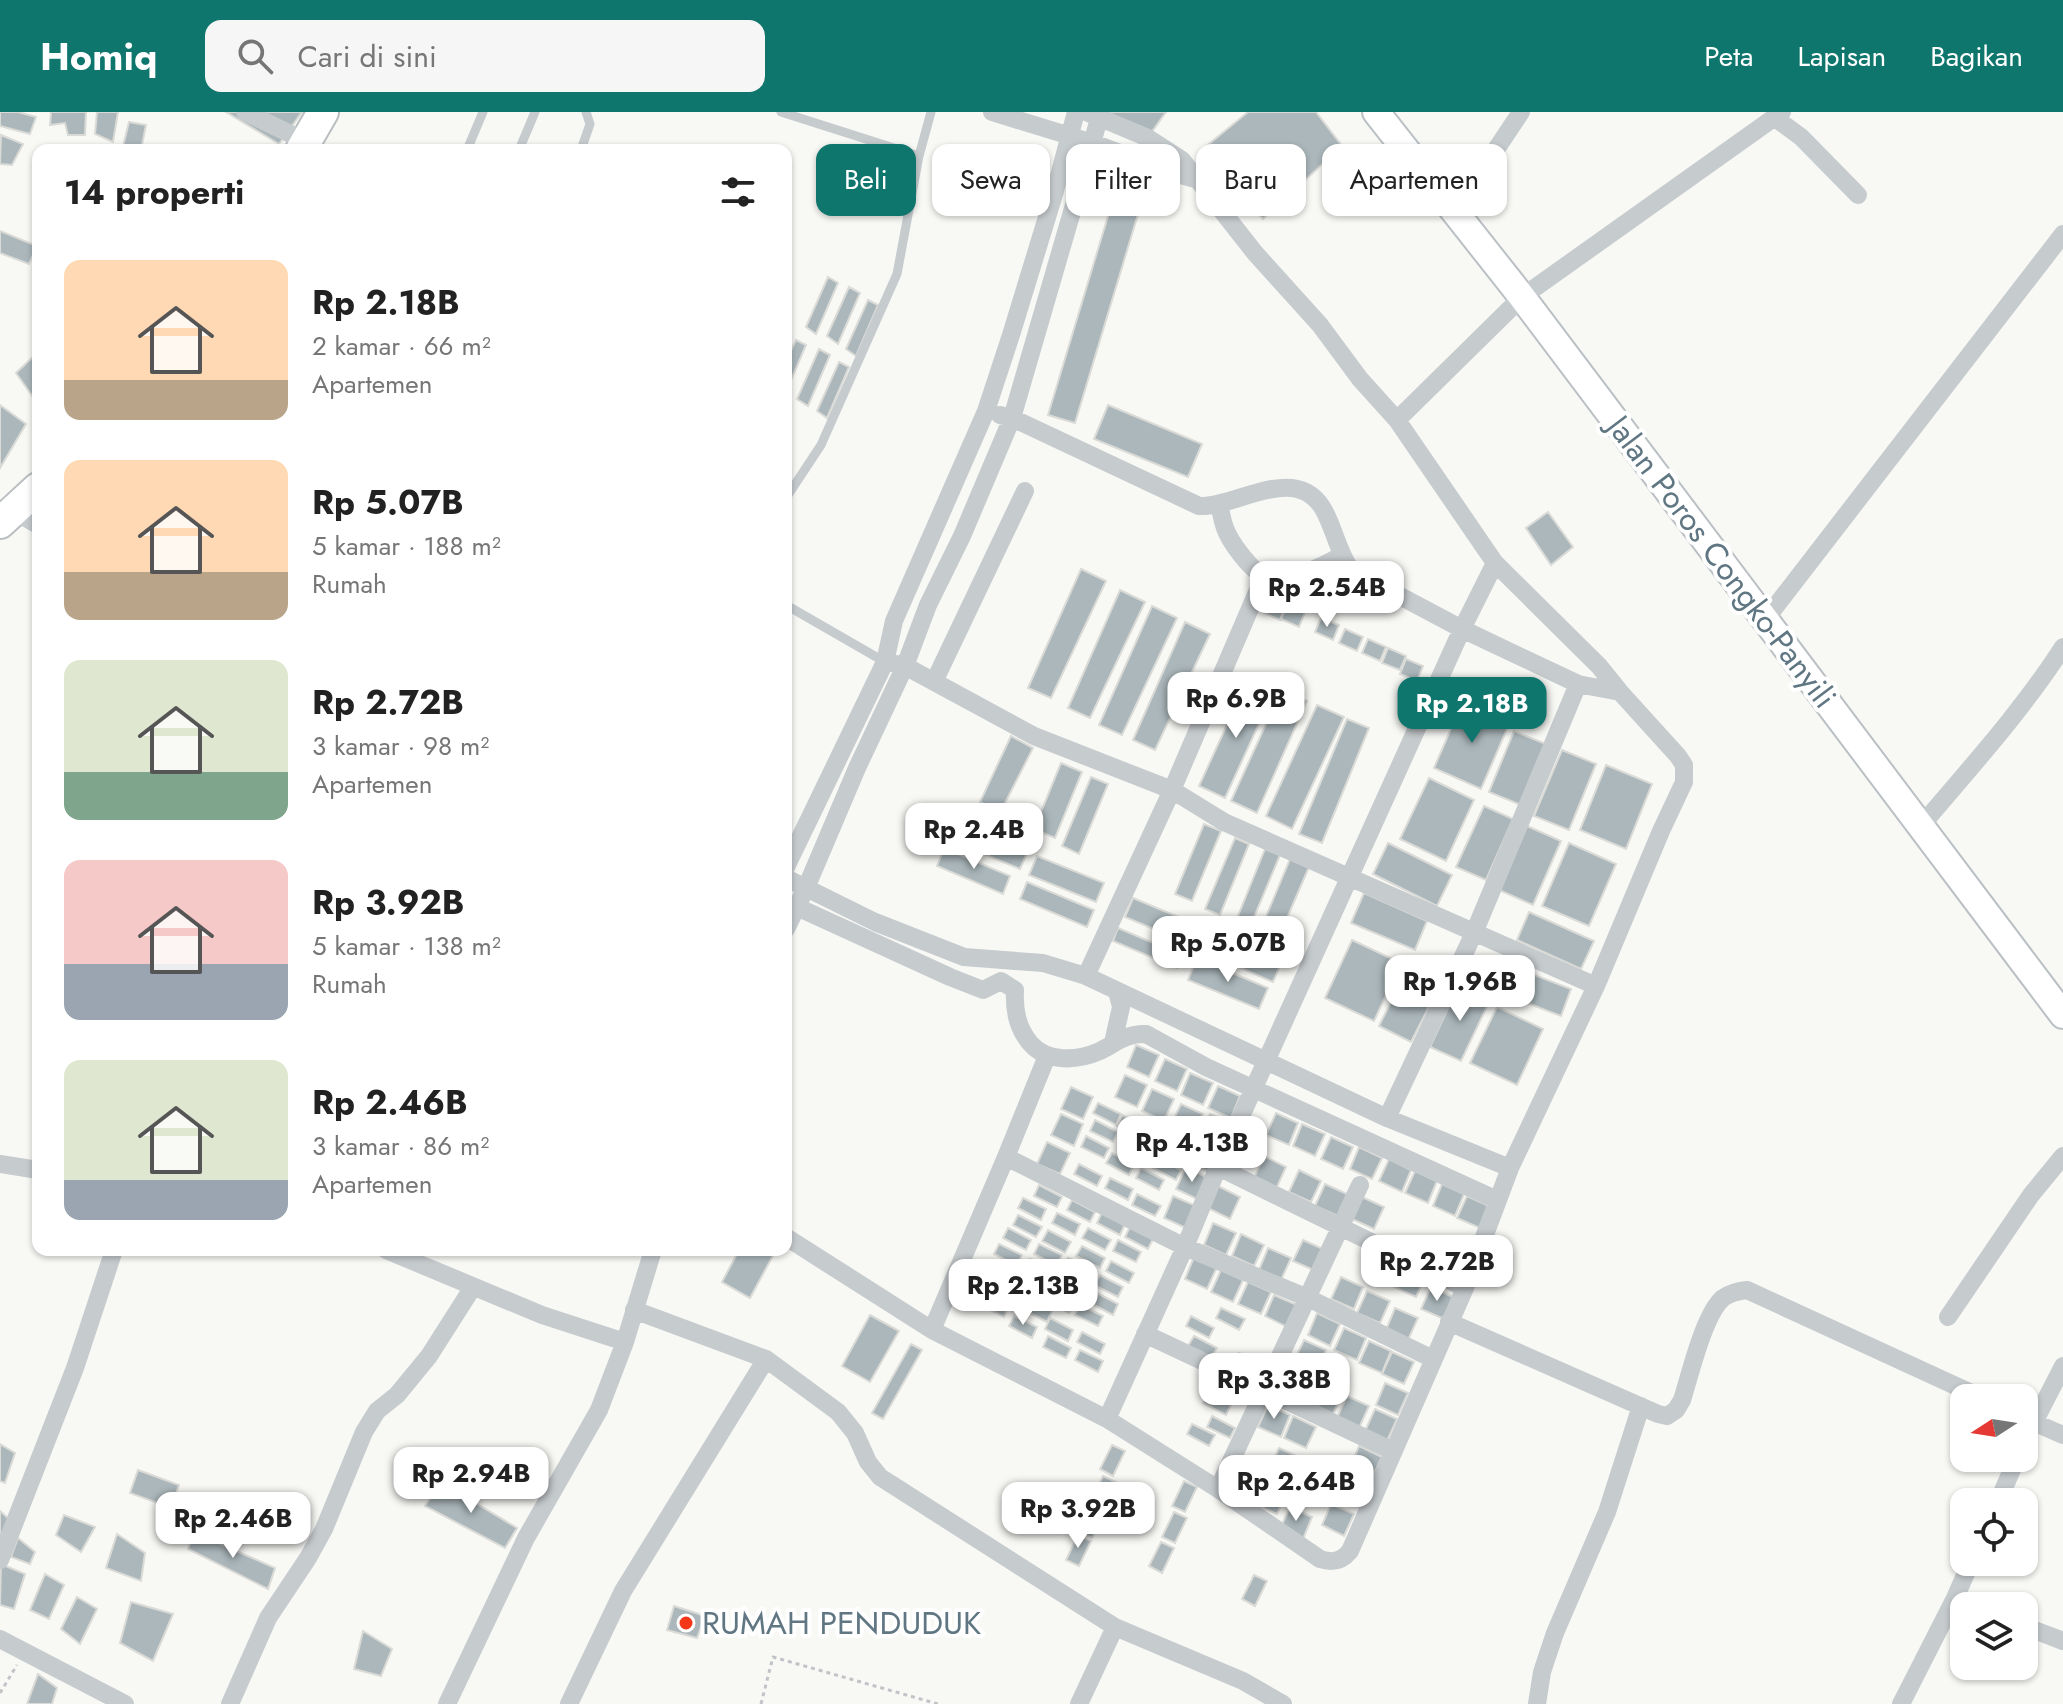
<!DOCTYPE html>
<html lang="id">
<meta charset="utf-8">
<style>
body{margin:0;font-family:Jost,sans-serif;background:#f6f6f6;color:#222;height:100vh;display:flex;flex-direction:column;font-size:30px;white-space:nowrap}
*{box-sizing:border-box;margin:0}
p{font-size:26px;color:#767676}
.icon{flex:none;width:44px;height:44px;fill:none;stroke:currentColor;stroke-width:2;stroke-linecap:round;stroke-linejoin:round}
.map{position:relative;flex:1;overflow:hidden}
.panel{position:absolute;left:32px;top:32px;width:760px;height:1112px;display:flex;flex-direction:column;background:#fff;border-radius:16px;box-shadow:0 2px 6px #0004}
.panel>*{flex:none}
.banner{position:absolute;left:816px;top:32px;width:760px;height:72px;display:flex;gap:16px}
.needle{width:52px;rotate:258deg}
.buttons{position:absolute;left:1950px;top:1272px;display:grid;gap:16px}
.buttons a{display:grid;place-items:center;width:88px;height:88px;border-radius:16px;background:#fff;box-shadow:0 2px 6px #0004;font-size:40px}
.price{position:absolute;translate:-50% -68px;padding:0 18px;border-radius:16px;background:#fff;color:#222;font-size:26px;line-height:52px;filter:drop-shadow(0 2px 4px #0008)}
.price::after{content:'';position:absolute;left:50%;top:48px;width:24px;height:18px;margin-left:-12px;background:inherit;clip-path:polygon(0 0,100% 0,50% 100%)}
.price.current{background:#0f766e;color:#fff}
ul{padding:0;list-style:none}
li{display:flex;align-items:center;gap:24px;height:200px;padding:0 32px}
li span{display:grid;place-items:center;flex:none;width:224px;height:160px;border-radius:16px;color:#555}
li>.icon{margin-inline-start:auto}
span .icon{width:96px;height:96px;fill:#fffc;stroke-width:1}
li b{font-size:34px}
h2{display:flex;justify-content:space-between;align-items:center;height:96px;padding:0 32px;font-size:34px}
.chip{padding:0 28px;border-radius:16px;background:#fff;box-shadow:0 2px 6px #0004;font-size:28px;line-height:72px}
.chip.current{background:#0f766e;color:#fff}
header{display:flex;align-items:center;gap:48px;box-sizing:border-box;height:112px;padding:0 40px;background:#0f766e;color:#fff}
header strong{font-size:38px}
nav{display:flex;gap:44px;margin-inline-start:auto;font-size:28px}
.search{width:560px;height:72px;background:#f6f6f6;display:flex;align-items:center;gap:20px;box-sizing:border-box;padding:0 28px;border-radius:16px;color:#767676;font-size:30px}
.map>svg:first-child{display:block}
</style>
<header>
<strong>Homiq</strong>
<div class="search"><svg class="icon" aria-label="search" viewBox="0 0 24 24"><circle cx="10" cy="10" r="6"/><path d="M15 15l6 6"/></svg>Cari di sini</div>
<nav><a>Peta</a><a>Lapisan</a><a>Bagikan</a></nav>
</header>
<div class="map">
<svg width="2063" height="1592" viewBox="0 0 2063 1592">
<rect width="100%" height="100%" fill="#f8f8f5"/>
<path fill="#abb7bb" stroke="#dadad7" stroke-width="2" d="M0 0H18L36 5 30 22 0 14Z
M51 0H86L85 23H68L65 11 50 13Z
M97 0H118L113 30 95 22Z
M226 0H302L279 32Z
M1105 0H1166L1151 21Z
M1248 0H1316L1342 34 1263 107 1238 80 1204 36Z
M129 10 146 13 141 38H122Z
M1 23 23 32 12 53 0 52Z
M1118 71 1145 79 1075 311 1048 303Z
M0 119 37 134 29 152 0 141Z
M828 165 838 171 816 222 806 215Z
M849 175 860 181 838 232 827 224Z
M868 188 878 193 856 244 846 237Z
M796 228 806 233 786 280V249Z
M819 237 830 243 808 294 797 287Z
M38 240V292L16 261Z
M839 250 849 255 827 306 817 299Z
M0 293 26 312 0 356Z
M1108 293 1202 332 1188 365 1094 327Z
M1548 400 1573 435 1551 453 1526 416Z
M1081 457 1106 469 1051 586 1028 576Z
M1120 478 1145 490 1090 606 1068 596Z
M1268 485 1286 493 1280 508 1262 500Z
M1287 493 1305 500 1299 515 1281 507Z
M1152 494 1177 506 1122 623 1099 613Z
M1321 506 1339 513 1333 528 1315 520Z
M1185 510 1210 522 1155 638 1133 628Z
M1345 517 1363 525 1357 539 1339 531Z
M1368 527 1386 535 1380 549 1362 541Z
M1388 536 1406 544 1400 558 1382 551Z
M1406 547 1423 554 1417 569 1400 562Z
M1247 569 1273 581 1225 686 1199 674Z
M1282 577 1307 589 1257 701 1231 689Z
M1463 589 1510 610 1481 677 1434 656Z
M1317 593 1344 605 1292 717 1266 704Z
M1347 607 1369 616 1322 731 1299 722Z
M1514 619 1546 632 1521 693 1489 680Z
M1011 624 1033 636 1000 701 980 690Z
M1562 638 1596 652 1569 718 1534 704Z
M1061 651 1082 660 1055 726 1034 717Z
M1606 653 1652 672 1626 737 1580 718Z
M1091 665 1108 672 1079 742 1062 734Z
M1429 666 1474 688 1446 749 1400 727Z
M1484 694 1513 707 1486 768 1456 755Z
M955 708 1028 739 1020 757 948 727Z
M1204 712 1221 719 1192 789 1175 782Z
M1527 714 1561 729 1533 793 1499 778Z
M1235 726 1249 732 1220 803 1205 797Z
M1388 731 1452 763 1437 794 1373 762Z
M1569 731 1616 752 1589 814 1542 794Z
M944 736 1010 764 1003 782 937 754Z
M1265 737 1280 743 1250 815 1236 809Z
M1037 744 1104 771 1096 790 1029 763Z
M1290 747 1309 755 1278 827 1260 819Z
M1027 770 1094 798 1087 815 1020 787Z
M1364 781 1427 809 1415 838 1351 811Z
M1133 786 1200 814 1192 833 1125 805Z
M1529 800 1594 829 1581 857 1517 828Z
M1118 816 1182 843 1177 856 1113 829Z
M1212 819 1282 849 1273 870 1204 840Z
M1352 828 1401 851 1374 909 1325 886Z
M1197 846 1268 876 1259 897 1188 868Z
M1412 848 1444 865 1411 930 1379 914Z
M1503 851 1571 877 1561 904 1493 878Z
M1459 873 1490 888 1461 949 1430 935Z
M1497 895 1543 917 1517 973 1470 951Z
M1136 933 1159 943 1149 965 1127 955Z
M1165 947 1187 957 1177 979 1155 969Z
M1190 961 1213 971 1203 993 1181 983Z
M1125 963 1147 973 1137 995 1115 985Z
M1218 974 1240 984 1231 1006 1208 996Z
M1071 975 1093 985 1083 1007 1061 997Z
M1152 977 1174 987 1164 1009 1142 999Z
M1098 991 1121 1002 1116 1013 1093 1001Z
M1181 992 1203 1002 1194 1023 1171 1013Z
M1276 1001 1298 1011 1289 1033 1266 1023Z
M1061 1002 1083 1012 1074 1034 1051 1023Z
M1210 1002 1233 1013 1223 1035 1200 1024Z
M1122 1003 1146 1015 1141 1025 1117 1014Z
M1095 1008 1118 1020 1113 1030 1090 1019Z
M1302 1012 1325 1022 1315 1044 1293 1034Z
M1148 1016 1172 1028 1166 1039 1143 1027Z
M1086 1024 1109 1036 1104 1046 1081 1035Z
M1331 1025 1353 1035 1343 1057 1321 1047Z
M1198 1029 1221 1039 1211 1061 1189 1051Z
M1047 1030 1070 1041 1060 1062 1037 1052Z
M1130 1031 1153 1043 1148 1053 1125 1042Z
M1359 1035 1382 1046 1372 1067 1350 1057Z
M1112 1041 1134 1052 1129 1063 1106 1051Z
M1264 1044 1286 1055 1276 1077 1254 1066Z
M1158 1046 1181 1058 1176 1068 1153 1056Z
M1389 1047 1411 1058 1402 1080 1379 1069Z
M1079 1052 1102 1064 1097 1074 1074 1062Z
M1186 1055 1208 1066 1199 1088 1176 1077Z
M1141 1056 1164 1068 1159 1078 1136 1066Z
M1299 1058 1321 1069 1311 1090 1289 1080Z
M1415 1059 1437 1069 1428 1091 1405 1081Z
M1110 1066 1133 1077 1128 1088 1105 1076Z
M1325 1072 1347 1082 1338 1104 1315 1094Z
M1442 1072 1464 1082 1455 1104 1433 1094Z
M1039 1073 1062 1085 1057 1095 1034 1084Z
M1218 1074 1240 1085 1230 1107 1208 1096Z
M1137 1082 1161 1094 1155 1104 1132 1093Z
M1173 1084 1196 1094 1186 1116 1164 1106Z
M1467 1084 1489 1094 1480 1116 1457 1106Z
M1362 1085 1384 1095 1374 1117 1352 1107Z
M1023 1086 1046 1097 1041 1108 1018 1096Z
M1072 1088 1095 1100 1090 1110 1067 1098Z
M1102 1100 1125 1112 1120 1123 1097 1111Z
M1057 1101 1080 1112 1075 1123 1052 1111Z
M1018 1103 1042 1115 1036 1125 1013 1113Z
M1213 1111 1236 1121 1226 1143 1204 1133Z
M1130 1115 1153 1127 1148 1137 1125 1125Z
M1008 1116 1031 1128 1026 1138 1003 1126Z
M1088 1116 1111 1128 1105 1138 1082 1126Z
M1048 1118 1071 1130 1065 1141 1042 1129Z
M1241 1122 1264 1133 1254 1154 1232 1144Z
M1430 1125 1452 1135 1442 1157 1420 1147Z
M1118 1128 1141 1140 1136 1150 1113 1139Z
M1303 1128 1325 1138 1316 1159 1293 1149Z
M999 1132 1022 1143 1017 1154 994 1142Z
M1039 1132 1062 1143 1057 1154 1034 1142Z
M1082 1134 1105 1146 1100 1156 1076 1144Z
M1268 1136 1291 1146 1281 1168 1259 1158Z
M739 1138H776L750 1186 722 1170Z
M1377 1141 1400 1151 1390 1173 1368 1163Z
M1194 1145 1217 1155 1207 1177 1185 1167Z
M1068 1146 1091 1157 1086 1168 1063 1156Z
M1030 1147 1053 1159 1048 1169 1025 1157Z
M1111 1149 1134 1161 1129 1171 1106 1159Z
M997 1151 1020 1163 1015 1173 992 1161Z
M1403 1153 1426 1163 1416 1185 1394 1175Z
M1221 1158 1243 1168 1233 1190 1211 1180Z
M1100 1163 1123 1175 1118 1185 1094 1173Z
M1025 1164 1048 1176 1043 1186 1020 1174Z
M1061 1164 1085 1176 1080 1186 1056 1174Z
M1341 1165 1363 1175 1354 1197 1331 1187Z
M1248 1170 1271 1180 1261 1202 1238 1192Z
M996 1171 1019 1183 1014 1193 991 1181Z
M1431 1175 1453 1185 1444 1207 1421 1197Z
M1052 1179 1075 1191 1069 1201 1046 1189Z
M1367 1179 1390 1189 1380 1211 1357 1201Z
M1095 1180 1118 1192 1113 1203 1090 1191Z
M985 1183 1009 1194 1004 1205 980 1193Z
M1274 1183 1297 1193 1287 1215 1265 1204Z
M1029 1188 1052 1199 1047 1210 1024 1198Z
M1080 1193 1103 1204 1098 1214 1075 1203Z
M1221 1196 1245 1207 1239 1218 1216 1206Z
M1395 1196 1418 1206 1408 1228 1386 1218Z
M1317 1201 1340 1212 1330 1234 1308 1223Z
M870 1203 899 1219 870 1270 842 1254Z
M1014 1204 1037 1215 1032 1226 1009 1214Z
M1191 1204 1214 1216 1209 1226 1186 1214Z
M1050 1206 1073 1218 1068 1229 1045 1217Z
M1344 1216 1366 1226 1357 1248 1334 1238Z
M1082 1220 1105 1232 1100 1242 1077 1230Z
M1048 1224 1071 1236 1066 1246 1043 1235Z
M1194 1224 1217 1236 1211 1246 1188 1234Z
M1304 1228 1326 1238 1317 1260 1294 1249Z
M1369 1229 1391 1239 1382 1261 1359 1251Z
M911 1232 922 1238 883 1307 872 1301Z
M1080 1238 1103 1249 1098 1260 1075 1248Z
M1392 1240 1414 1250 1404 1272 1382 1262Z
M1239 1241 1262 1253 1257 1263 1234 1252Z
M1295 1258 1317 1268 1307 1290 1285 1280Z
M1320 1269 1343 1280 1333 1302 1311 1291Z
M1385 1271 1408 1281 1398 1303 1376 1293Z
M1208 1281 1231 1293 1226 1303 1203 1291Z
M1347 1284 1369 1294 1359 1316 1337 1306Z
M1268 1293 1290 1303 1281 1325 1258 1315Z
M1375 1297 1397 1307 1387 1329 1365 1319Z
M1212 1304 1235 1316 1230 1326 1207 1315Z
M1293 1304 1316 1315 1306 1336 1284 1326Z
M1192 1312 1215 1323 1209 1334 1187 1322Z
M0 1332 15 1341 5 1371 0 1369Z
M1112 1333 1125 1339 1113 1364 1100 1357Z
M1359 1334 1382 1345 1372 1366 1350 1356Z
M1279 1336 1301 1346 1291 1368 1269 1358Z
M1240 1350 1262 1360 1252 1382 1230 1372Z
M138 1358 179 1373 171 1396 130 1381Z
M1345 1363 1368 1373 1358 1395 1336 1385Z
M1103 1364 1116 1370 1104 1395 1091 1389Z
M1184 1369 1197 1375 1185 1400 1172 1394Z
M441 1370 517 1416 505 1436 425 1394Z
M1264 1370 1287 1381 1277 1402 1255 1392Z
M1331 1392 1354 1402 1344 1424 1322 1413Z
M1091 1395 1104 1402 1092 1426 1079 1420Z
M1290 1395 1312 1405 1303 1427 1280 1417Z
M0 1399 9 1407 0 1426Z
M1174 1400 1187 1406 1175 1431 1162 1425Z
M64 1403 95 1415 81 1440 56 1423Z
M194 1420 275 1456 268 1477 188 1437Z
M117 1422 145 1441 141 1469 106 1456Z
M1078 1423 1091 1429 1079 1454 1066 1448Z
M18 1426 35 1440 30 1452 11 1445Z
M1161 1430 1174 1436 1162 1461 1149 1454Z
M1 1452 25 1462 14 1497 0 1493Z
M45 1462 64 1473 49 1507 30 1498Z
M1254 1463 1267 1469 1255 1494 1242 1487Z
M77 1485 97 1497 80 1532 61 1517Z
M131 1490 173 1502 153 1549 120 1531Z
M674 1494 705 1504 697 1526 667 1518Z
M363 1519 392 1537 381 1564 354 1557Z
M38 1562 57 1576 52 1592H27Z"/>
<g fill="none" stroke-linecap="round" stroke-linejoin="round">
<defs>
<path id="secondary" d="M1376 0 1522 185 2063 903"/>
<path id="trunk" d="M301 38 323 0
M0 411 38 376"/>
</defs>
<use href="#secondary" stroke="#bac0c4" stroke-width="30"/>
<use href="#trunk" stroke="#babec1" stroke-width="34"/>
<path stroke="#c1c4c6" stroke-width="3" stroke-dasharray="4 4" stroke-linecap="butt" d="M0 1581 17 1553
M761 1592 773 1545 938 1592"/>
<path stroke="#c6cbce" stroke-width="9" d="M781 0 919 44 897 162 821 333 786 386
M467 38 483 0
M519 38 535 0
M581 38 590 12 586 0
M919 44 931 0
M786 493 885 550"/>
<path stroke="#c6cbce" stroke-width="18" d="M245 0 305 29
M992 0 1093 31 1170 60 1199 68
M1775 6 1801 25 1858 83
M1455 99 1521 0
M1000 303 1012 306 1199 394C1235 396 1294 351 1322 395 1334 414 1337 439 1351 458L1462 517 1578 572 1620 580
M1397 308 1522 185 1782 0
M1219 392C1221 400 1222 408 1225 416 1230 430 1251 459 1265 464 1287 472 1324 454 1342 443
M14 399 38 413
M1765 508 2063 122
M896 552 905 554 1034 624 1172 678 1224 710 1596 874
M934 570 1025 379
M1920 715C1969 657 2022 599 2063 535
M786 755 885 550 894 509 986 299 1011 223 1055 79 1076 0
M786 766 875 810 964 845 1043 851 1086 864 1387 1006 1510 1056
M786 790 950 865 983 878 1001 869 1015 878C1014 898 1017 915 1030 931 1047 951 1077 949 1100 939 1116 931 1127 921 1146 922L1206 955 1497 1088
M786 817 806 776 857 656 905 554 928 493 962 424 1012 306 1101 0
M1086 864 1172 678 1264 464
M1113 931 1121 895 1117 879
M1387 1006 1474 821 1578 572
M1006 1045 1185 1135 1308 1186 1433 1247
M0 1052 38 1058
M1218 1055 1465 1176
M786 1125 932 1218 1107 1307 1218 1377 1320 1447C1332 1451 1341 1450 1350 1439L1465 1176 1510 1056 1596 874 1661 719 1684 670V653L1678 644 1620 580 1599 554 1495 451 1397 308 1360 267 1320 213 1255 141 1182 48 1148 26 1086 0
M386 1138 542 1203 625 1230
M634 1198 766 1247 838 1300 855 1321 868 1350 880 1365 1115 1515 1243 1569 1283 1592
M1948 1205 2031 1083 2063 1044
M1449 1210 1658 1302 1667 1304 1676 1298 1682 1288C1690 1263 1704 1202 1723 1186 1730 1181 1738 1179 1747 1178L1982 1286
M932 1218 1006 1045 1047 944
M1145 1222 1393 1339
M2024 1306 2063 1323
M1107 1307 1185 1135 1218 1055 1462 517 1495 451
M2024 1330 2063 1254
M1218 1377 1360 1073
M1998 1390 2017 1346
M0 1448 75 1256 114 1138
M1955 1486 1975 1494
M2024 1514 2063 1529
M0 1527 125 1592
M230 1592 268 1506 308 1446 324 1417 364 1320 377 1299 397 1283 429 1244 473 1175
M447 1592 526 1426 599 1298 625 1230 653 1138
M569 1592 623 1479 766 1247
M1079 1592 1115 1515
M1537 1592 1542 1560 1555 1521 1607 1400 1641 1294
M1901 1592 1955 1486 1971 1450"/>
<use href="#secondary" stroke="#fff" stroke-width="26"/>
<use href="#trunk" stroke="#fff" stroke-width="30"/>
</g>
<circle fill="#f43619" stroke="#fff" stroke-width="3" cx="686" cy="1511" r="8"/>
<g text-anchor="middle" stroke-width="8" stroke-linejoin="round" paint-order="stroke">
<g font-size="32" fill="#607783" stroke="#fff">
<text transform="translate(1722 450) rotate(53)" y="11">Jalan Poros Congko-Panyili</text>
</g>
<g font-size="32" fill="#607783" stroke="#fff" text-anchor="start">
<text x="702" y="1522">RUMAH PENDUDUK</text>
</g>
</g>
</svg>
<div class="buttons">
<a><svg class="needle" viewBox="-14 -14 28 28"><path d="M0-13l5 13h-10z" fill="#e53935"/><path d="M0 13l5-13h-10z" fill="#767676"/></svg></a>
<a><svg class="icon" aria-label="locate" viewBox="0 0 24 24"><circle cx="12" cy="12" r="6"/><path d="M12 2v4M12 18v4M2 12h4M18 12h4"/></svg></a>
<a><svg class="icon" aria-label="layers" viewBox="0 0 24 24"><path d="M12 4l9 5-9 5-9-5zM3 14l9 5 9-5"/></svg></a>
</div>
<b class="price" style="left:1327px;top:517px">Rp 2.54B</b>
<b class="price" style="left:1236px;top:628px">Rp 6.9B</b>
<b class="price current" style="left:1472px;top:633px">Rp 2.18B</b>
<b class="price" style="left:974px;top:759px">Rp 2.4B</b>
<b class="price" style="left:1228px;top:872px">Rp 5.07B</b>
<b class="price" style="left:1460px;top:911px">Rp 1.96B</b>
<b class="price" style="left:1192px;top:1072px">Rp 4.13B</b>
<b class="price" style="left:1437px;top:1191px">Rp 2.72B</b>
<b class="price" style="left:1023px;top:1215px">Rp 2.13B</b>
<b class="price" style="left:1274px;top:1309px">Rp 3.38B</b>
<b class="price" style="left:471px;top:1403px">Rp 2.94B</b>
<b class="price" style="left:1296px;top:1411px">Rp 2.64B</b>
<b class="price" style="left:1078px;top:1438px">Rp 3.92B</b>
<b class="price" style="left:233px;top:1448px">Rp 2.46B</b>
<div class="banner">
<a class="chip current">Beli</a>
<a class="chip">Sewa</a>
<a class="chip">Filter</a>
<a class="chip">Baru</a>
<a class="chip">Apartemen</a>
</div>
<section class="panel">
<h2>14 properti<svg class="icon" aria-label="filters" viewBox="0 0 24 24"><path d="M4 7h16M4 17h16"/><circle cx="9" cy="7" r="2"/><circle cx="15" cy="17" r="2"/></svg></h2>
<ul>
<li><span style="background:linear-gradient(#ffd9b3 75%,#b9a48a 0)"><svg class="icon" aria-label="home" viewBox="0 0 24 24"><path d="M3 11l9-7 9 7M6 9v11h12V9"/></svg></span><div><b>Rp 2.18B</b><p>2 kamar · 66 m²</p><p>Apartemen</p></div></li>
<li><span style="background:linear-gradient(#ffd9b3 70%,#b9a48a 0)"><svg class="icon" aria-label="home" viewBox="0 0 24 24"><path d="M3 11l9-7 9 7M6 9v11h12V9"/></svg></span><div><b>Rp 5.07B</b><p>5 kamar · 188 m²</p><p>Rumah</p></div></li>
<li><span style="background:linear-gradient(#dfe7d0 70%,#7fa58c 0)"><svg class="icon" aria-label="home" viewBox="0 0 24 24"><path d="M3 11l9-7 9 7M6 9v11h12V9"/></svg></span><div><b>Rp 2.72B</b><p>3 kamar · 98 m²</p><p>Apartemen</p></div></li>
<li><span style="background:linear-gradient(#f6c9c9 65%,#9aa5b1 0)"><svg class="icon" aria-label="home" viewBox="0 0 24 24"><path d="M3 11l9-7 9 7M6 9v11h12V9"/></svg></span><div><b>Rp 3.92B</b><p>5 kamar · 138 m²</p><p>Rumah</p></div></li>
<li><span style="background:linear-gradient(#dfe7d0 75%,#9aa5b1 0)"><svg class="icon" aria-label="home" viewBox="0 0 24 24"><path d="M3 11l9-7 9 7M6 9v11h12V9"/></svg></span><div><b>Rp 2.46B</b><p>3 kamar · 86 m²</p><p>Apartemen</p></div></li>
</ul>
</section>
</div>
